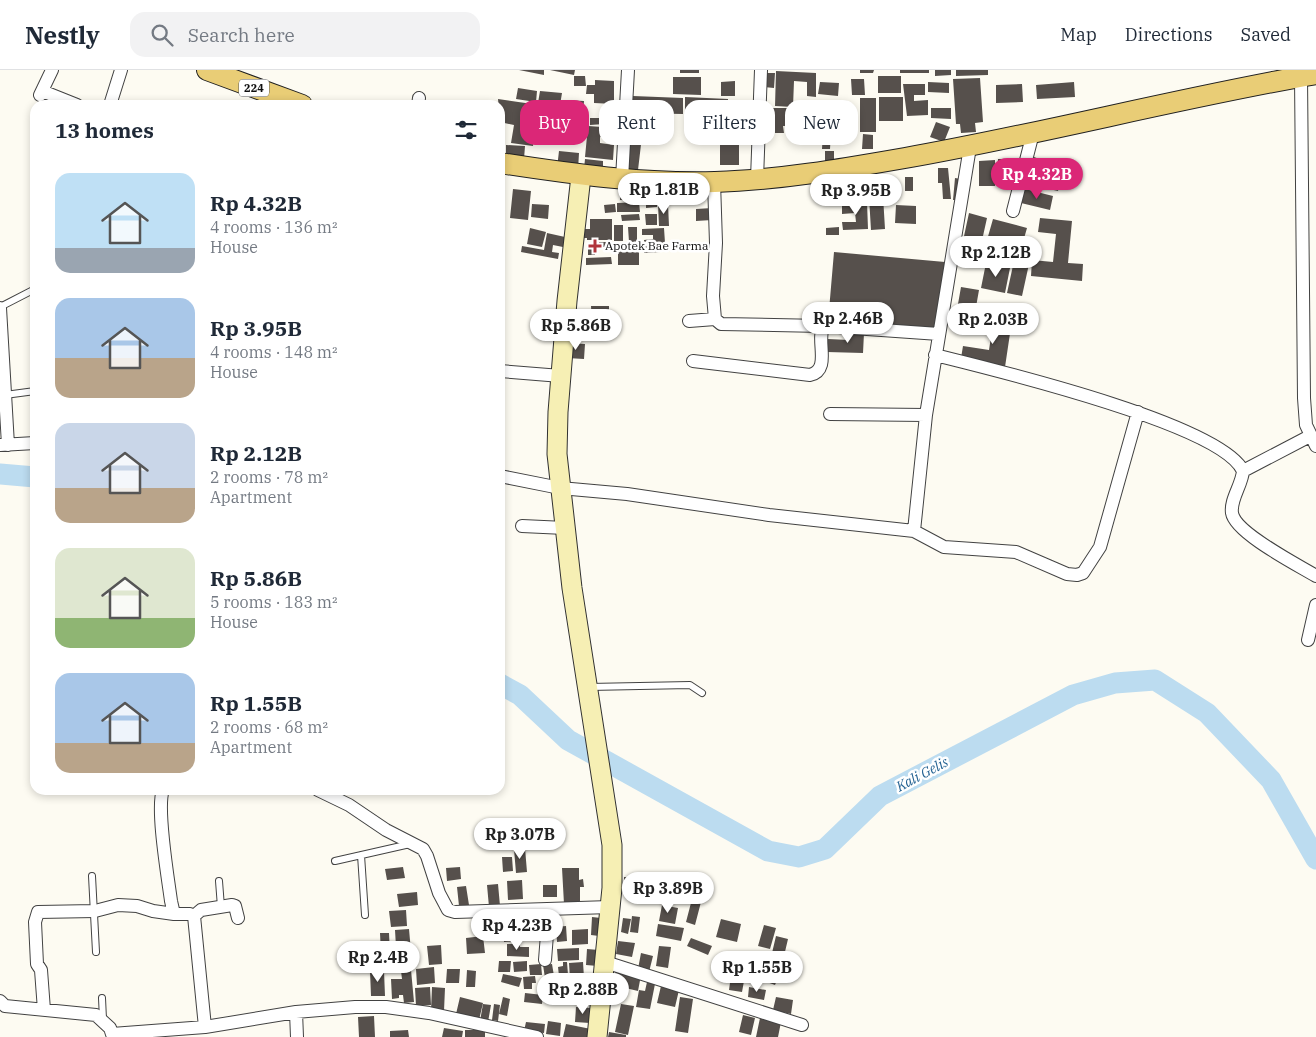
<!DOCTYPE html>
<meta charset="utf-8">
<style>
body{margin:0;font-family:"IBM Plex Serif",serif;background:#f2f2f3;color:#1f2937;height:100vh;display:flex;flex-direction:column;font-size:19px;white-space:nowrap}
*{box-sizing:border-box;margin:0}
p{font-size:16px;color:#747a83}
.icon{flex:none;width:28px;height:28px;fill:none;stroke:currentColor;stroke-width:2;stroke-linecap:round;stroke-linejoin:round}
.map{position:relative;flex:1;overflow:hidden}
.drawer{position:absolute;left:30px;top:30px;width:475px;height:695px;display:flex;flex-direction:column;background:#fff;border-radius:15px;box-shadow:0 2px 8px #0003}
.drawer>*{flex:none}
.hud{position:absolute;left:520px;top:30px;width:475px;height:45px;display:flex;gap:10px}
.price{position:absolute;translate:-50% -42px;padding:0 11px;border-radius:18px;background:#fff;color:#222;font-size:16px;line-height:32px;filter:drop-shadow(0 1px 2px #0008)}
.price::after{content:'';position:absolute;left:50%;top:30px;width:15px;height:11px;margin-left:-8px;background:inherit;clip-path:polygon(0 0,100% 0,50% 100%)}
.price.selected{background:#db2777;color:#fff}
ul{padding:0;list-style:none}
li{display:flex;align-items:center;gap:15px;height:125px;padding:0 25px}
li span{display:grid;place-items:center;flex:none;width:140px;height:100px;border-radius:15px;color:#555}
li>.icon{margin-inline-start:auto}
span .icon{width:60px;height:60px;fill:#fffc;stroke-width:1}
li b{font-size:21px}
h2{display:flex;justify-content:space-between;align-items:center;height:60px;padding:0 25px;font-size:21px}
.pill{padding:0 18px;border-radius:15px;background:#fff;box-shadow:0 2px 8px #0003;font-size:18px;line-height:45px}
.pill.selected{background:#db2777;color:#fff}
header{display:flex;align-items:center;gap:30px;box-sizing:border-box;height:70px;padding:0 25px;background:#fff;border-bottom:1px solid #e0e1e3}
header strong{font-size:24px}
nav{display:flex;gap:28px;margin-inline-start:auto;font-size:18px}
.search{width:350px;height:45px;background:#f2f2f3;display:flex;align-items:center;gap:12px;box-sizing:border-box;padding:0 18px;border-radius:15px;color:#747a83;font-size:19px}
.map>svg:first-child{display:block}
</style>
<header>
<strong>Nestly</strong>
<div class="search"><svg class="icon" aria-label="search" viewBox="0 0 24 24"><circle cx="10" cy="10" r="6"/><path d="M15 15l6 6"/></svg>Search here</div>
<nav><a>Map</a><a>Directions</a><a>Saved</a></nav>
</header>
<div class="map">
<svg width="1316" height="967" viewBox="0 0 1316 967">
<rect width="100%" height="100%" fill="#fdfbf2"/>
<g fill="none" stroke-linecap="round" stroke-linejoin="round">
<path stroke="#bcdcf0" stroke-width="21" d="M0 404 35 407
M500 614 520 625 568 670 768 781 799 787 825 779 880 726 1073 625 1115 613 1155 610 1207 643 1271 710 1316 789"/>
</g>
<path fill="#56504c" d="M519 0H544V5Z
M550 0H575L574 5Z
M680 0H699V3H680Z
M860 0H874L873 3H860Z
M900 0H929V3H900Z
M935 0H951V5L935 6Z
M956 0H988V5L956 6Z
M776 1 816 3V27L807 26V12L794 11 793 37 775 36Z
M765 3H775L774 18 764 17Z
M574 6H585L586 16H574Z
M878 6H901V23H878Z
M673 7H701V25L673 24Z
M980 8 983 52 975 53 976 62 961 63 960 54H956L953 9Z
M851 9H864L865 25H852Z
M595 10 614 11V34L594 33V24H586L587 15H595Z
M735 11V26H721V12Z
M820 12 839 13 838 26 818 24Z
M928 12 949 13V23L928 22Z
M1074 12 1075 27 1037 29 1036 15Z
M903 14H925V25H914V31L928 30V45L907 46Z
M1022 14 1023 32 996 33V15Z
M518 18 537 21 536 32 516 29Z
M540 21 562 23 560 35 538 33Z
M633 26 683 28V44L632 43Z
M685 27 728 29V46L685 45Z
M879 27H903V51H879Z
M860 28H876V62H860Z
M498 29 539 35 533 76 511 73 514 55 500 52Z
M564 30 584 31 583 43 563 42Z
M825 30 848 31V41L824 40Z
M800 31 817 32 816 70 799 69Z
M772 38H788L789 56H783L784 63H775V57H772Z
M931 38H951V49L931 48Z
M823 42H849V60H823Z
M566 47 582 49 581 57 565 55Z
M630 47 644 49 638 100 625 99Z
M590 48H604V54L590 55Z
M664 52 665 65 651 66 650 53Z
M936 52 950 57 944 72 930 67Z
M542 54H552L551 73 542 72Z
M588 56 616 58V69L600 67V73L614 75 613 90 585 87Z
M720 57 739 58V95H720Z
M823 62H831L830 79H822Z
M863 64 873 65V79H862Z
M506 75 525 76 524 89 506 88Z
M559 81 579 83 578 100 557 98Z
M825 81H834V93H825Z
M1034 87 1052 94 1049 102 1031 96Z
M585 89 603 91V100L584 99Z
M998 89H1013V111L997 110Z
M995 90V116H979V91Z
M1055 95 1064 97 1058 121 1049 119Z
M938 98H948L951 129H943L942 113H938Z
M1033 100 1049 105 1046 114 1030 109Z
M905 107H913V121H905Z
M955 108 961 109 960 130H953Z
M867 116 868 130 856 131 855 117Z
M513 119 531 121 528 150 510 148Z
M1025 119 1053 126 1050 140 1021 133Z
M645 123 657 124V137L646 138V129L620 130V124Z
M883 126 885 159 871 160 869 127Z
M639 132 640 142H617V133Z
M867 132 868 159 843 160 842 152H856L855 143 842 144V133Z
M532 134 549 135 548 149 531 147Z
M615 134 616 142 605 143 604 135Z
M658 134H668L669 156H659Z
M896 135 916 136V154L895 153Z
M712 138V150L696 151V139Z
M969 143 987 148 979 184 961 180Z
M639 144 640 150 622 151 621 145Z
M645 144H657V155H646Z
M1040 148 1072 151 1068 193 1083 194 1082 211 1031 206 1032 190 1053 192 1056 164 1038 162Z
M590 149H612V170H587V168H583V159H590Z
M993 149 1027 158 1019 186 985 177Z
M614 155H623V171H614Z
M628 157H637V172H629Z
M839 157V165H826V158Z
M530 158 546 162 542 177 527 174Z
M664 158 665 173H660V182L644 183V170L653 169V165H642V159Z
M547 163 565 167 563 177 553 175 552 182 559 183 558 189 521 182 522 176 544 180Z
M599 172H608V177H599Z
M588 173H595V185H588Z
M618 177H639V195H618Z
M834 182 945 192 938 262 828 252Z
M611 187 612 194 586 195V188Z
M1014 191 1029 194 1022 226 1007 223Z
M986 193 1010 198 1005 223 981 218Z
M961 217 979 220 976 237 958 234Z
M591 236H609V255H592Z
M994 247 1012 250 1005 297 961 288 963 276 989 280Z
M849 262 864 263 863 283 827 282 828 269 849 270Z
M568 273 585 274 584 289 567 288Z
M525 778 527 802 516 803 514 779Z
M502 787H512L513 801 503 802Z
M403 797 405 808 387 810 385 799Z
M460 797 461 809 447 811 446 798Z
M562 798H579V810L583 809 584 817H580V833L564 834Z
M624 807 645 808 644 821 624 820Z
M522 810 523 829 508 830 507 811Z
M498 814 500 836 489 837 487 815Z
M543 815H557V827H543Z
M466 816 469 835 459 836 457 817Z
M417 822 418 835 399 837 397 824Z
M692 829 701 832 695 855 686 852Z
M662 835 678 838 675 854 659 851Z
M406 840 407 856 391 857 389 841Z
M632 846 640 847 638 863 630 862Z
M592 847 601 848 599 866 591 865Z
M623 848 631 849 628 864 621 862Z
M721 849 741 854 737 872 716 867Z
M658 854 684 858 681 871 656 866Z
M764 855 776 858 770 879 758 876Z
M566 856 567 871 557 872 556 857Z
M409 859 412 893 397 894 395 860Z
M527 859V870L504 872 503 861Z
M588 859V874L572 875V860Z
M380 863H389L390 884H381Z
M483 866 485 883 467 884 466 868Z
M776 866 788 869 784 886 772 883Z
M691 868 712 876 708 885 687 876Z
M618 871 635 873 632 887 616 884Z
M507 874H520V877H529V887L507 886Z
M441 875 442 894 429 895 427 876Z
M659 876 671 877 668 898 656 896Z
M579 878V890L558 891 557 879Z
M587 879 599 880 598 896 586 895Z
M641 883 653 886 649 902 638 899Z
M499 891H511L510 902H498Z
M527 891V901L514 902 513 892Z
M757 891 781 900 775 915 751 906Z
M563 892H567L568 905 559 906 558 897 563 896Z
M583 892 584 908 573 909V923L551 921 552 908 570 909 569 893Z
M541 894 542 905H530L529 895Z
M552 894 554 906 545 908 543 895Z
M434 897 435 913 417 915 416 899Z
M732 898 746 900 742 922 729 920Z
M447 899H460L459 913H446Z
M411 900 414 932 404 933 403 925H399V928L392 929 391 909H402L401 901Z
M467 900 476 901 475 917H466Z
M616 900 641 905 638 921 613 915Z
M370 901H384L385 926H371Z
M503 904 522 908 519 917 501 912Z
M535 906 536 913H532V919H524L523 907Z
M647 912 655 914 650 939 636 937 639 920 645 921Z
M661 916 679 920 675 937 657 933Z
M430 917 431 935 416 936 415 918Z
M432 917 445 918 444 941 431 940Z
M749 917 766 920 764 930 748 927Z
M577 919 584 920 583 935 576 934Z
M525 923 543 925 542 934 524 932Z
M460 927 483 933 479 950 456 944Z
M503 927 510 929 507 946 499 944Z
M680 927 693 929 688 963 675 961Z
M776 927 793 930 791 944 773 940Z
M483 934 491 935 488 952 480 951Z
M494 934 500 935 498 951 492 950Z
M621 934 634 936 628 965 615 962Z
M576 937 591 938 590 953 575 952Z
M743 945 755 948 751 965 739 962Z
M374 946 375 967H359L358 947Z
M760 948 781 952 778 967H756Z
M548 951 561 953 560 966 546 964Z
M526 952 545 954 544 963 524 961Z
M566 954 591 959 589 967H563Z
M444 958 463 961 462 967H442Z
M408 960 409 967H390V961Z
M465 960H485V967H465Z
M609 962 626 965V967H608Z"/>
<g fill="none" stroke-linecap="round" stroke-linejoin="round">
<defs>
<path id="lane" d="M0 237 35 219
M5 325 35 321
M589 617 690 615 702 623
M361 785 365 845
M335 791 410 774
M92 806 96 882
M219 811 221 837
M102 928 103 949"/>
<path id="street" d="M1301 7 1304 328 1306 355 1316 376
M42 21 77 35
M40 25 52 0
M110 35 121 0
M418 35 419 28
M622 109 628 0
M757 109 761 0
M714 112 716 173 713 226 715 249 721 254 822 256
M1013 141 1033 63
M0 238 8 375
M689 251 715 249
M565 255 600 256
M935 285C991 299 1221 354 1243 401 1242 415 1230 429 1232 443 1235 463 1298 495 1316 506
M693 291 810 305C832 300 815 269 824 256L939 264
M500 301 561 306
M830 344 926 345
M0 375 35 373
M1243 401 1310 366
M500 406 560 418 627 424 769 445 914 461 944 477 1016 482 1067 504 1077 505 1083 503 1100 477 1138 342
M522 456 565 458
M914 461 926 345 970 77
M1308 570 1316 535
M163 720C156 738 168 808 171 831L174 844H190L194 846 205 957
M318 720 349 735 386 760 423 779 427 786 439 823 448 840 455 842 610 837
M194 846 201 840 232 835 235 836 238 848
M545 890 549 839
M605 892 802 955
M0 931 5 936 96 945 110 958 112 964 205 957 296 942 355 937H386L429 943 537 967
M44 940 41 900 37 894 35 852 38 842 95 841 118 835 137 836 153 841 174 844
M296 942 297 967"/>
<path id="secondary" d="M581 106 567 231 558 342 557 384 572 518 612 775V818L597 967"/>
<path id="primary" d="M207 0 302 35
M500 93C571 104 643 114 715 112 779 110 842 99 905 88 1042 64 1178 28 1316 4"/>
</defs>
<use href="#lane" stroke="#424242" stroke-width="8"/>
<use href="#street" stroke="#424242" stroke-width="14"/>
<use href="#secondary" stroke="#313131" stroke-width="21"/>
<use href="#primary" stroke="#202020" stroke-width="22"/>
<use href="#lane" stroke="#fff" stroke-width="6"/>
<use href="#street" stroke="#fff" stroke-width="12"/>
<use href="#secondary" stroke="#f6efb4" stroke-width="19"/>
<use href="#primary" stroke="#e9cd76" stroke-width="20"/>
</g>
<path fill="#b0353b" stroke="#fff" stroke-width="2" d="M592.5 168.5h5v5h5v5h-5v5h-5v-5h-5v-5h5z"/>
<g text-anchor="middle" stroke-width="5" stroke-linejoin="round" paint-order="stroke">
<rect fill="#fff" stroke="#575757" stroke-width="1" x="239" y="9.5" width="30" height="17" rx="4"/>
<g font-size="11" font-weight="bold" fill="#0f0f0f">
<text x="254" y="22">224</text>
</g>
<g font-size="12" fill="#0f0f0f" stroke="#fff" text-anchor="start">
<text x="605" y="180">Apotek Bae Farma</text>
</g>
<g font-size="14" font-style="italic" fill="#256393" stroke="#fff">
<text transform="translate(922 704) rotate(-28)" y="5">Kali Gelis</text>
</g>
</g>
</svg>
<b class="price selected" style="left:1037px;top:130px">Rp 4.32B</b>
<b class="price" style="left:664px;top:145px">Rp 1.81B</b>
<b class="price" style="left:856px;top:146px">Rp 3.95B</b>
<b class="price" style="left:996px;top:208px">Rp 2.12B</b>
<b class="price" style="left:848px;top:274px">Rp 2.46B</b>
<b class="price" style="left:993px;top:275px">Rp 2.03B</b>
<b class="price" style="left:576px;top:281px">Rp 5.86B</b>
<b class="price" style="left:520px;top:790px">Rp 3.07B</b>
<b class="price" style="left:668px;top:844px">Rp 3.89B</b>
<b class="price" style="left:517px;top:881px">Rp 4.23B</b>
<b class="price" style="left:378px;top:913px">Rp 2.4B</b>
<b class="price" style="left:757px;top:923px">Rp 1.55B</b>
<b class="price" style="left:583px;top:945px">Rp 2.88B</b>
<div class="hud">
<a class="pill selected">Buy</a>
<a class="pill">Rent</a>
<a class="pill">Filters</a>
<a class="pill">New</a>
</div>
<section class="drawer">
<h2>13 homes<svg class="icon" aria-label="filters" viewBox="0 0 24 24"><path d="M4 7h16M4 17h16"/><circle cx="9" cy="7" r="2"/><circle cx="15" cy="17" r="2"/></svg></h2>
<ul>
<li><span style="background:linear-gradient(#bfe0f5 75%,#9aa5b1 0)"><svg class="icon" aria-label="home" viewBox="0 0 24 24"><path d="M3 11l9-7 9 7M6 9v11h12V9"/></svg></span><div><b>Rp 4.32B</b><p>4 rooms · 136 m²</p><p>House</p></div></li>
<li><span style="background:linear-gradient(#a9c7e8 60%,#b9a48a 0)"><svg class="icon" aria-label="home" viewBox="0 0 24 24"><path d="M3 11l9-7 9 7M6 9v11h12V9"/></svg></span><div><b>Rp 3.95B</b><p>4 rooms · 148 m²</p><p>House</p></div></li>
<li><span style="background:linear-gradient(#c9d6e8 65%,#b9a48a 0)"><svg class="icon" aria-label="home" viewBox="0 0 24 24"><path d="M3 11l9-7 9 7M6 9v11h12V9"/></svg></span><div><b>Rp 2.12B</b><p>2 rooms · 78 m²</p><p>Apartment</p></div></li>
<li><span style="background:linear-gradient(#dfe7d0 70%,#8fb573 0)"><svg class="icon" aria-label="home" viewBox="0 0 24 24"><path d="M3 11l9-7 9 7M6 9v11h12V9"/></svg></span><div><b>Rp 5.86B</b><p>5 rooms · 183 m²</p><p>House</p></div></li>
<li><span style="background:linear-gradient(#a9c7e8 70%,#b9a48a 0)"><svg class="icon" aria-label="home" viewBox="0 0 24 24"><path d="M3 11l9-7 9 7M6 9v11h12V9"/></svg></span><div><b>Rp 1.55B</b><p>2 rooms · 68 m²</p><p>Apartment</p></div></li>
</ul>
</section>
</div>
